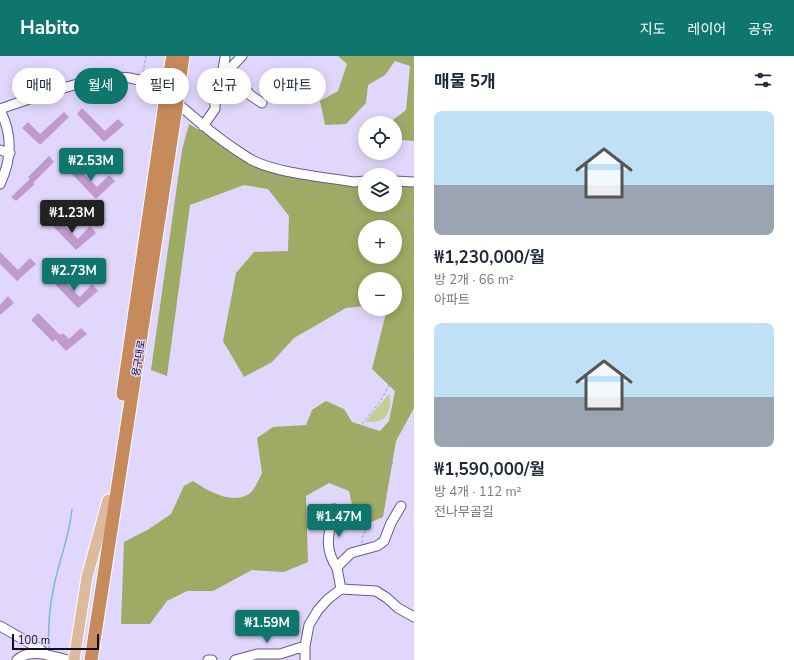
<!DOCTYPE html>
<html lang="ko">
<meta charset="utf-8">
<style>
body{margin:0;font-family:"Nunito Sans","Noto Sans KR",sans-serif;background:#f2f2f3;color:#1f2937;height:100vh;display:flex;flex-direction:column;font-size:15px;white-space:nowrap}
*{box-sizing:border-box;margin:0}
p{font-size:13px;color:#747a83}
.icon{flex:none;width:22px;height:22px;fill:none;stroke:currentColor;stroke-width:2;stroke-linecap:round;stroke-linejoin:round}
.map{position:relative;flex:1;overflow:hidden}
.sheet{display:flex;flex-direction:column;background:#fff;width:380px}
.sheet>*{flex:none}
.top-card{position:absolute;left:12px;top:12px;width:342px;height:36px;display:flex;gap:8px}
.fabs{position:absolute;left:358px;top:60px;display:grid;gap:8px}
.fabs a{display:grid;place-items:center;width:44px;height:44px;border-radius:50%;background:#fff;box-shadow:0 2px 10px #0003;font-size:20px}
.scale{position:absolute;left:12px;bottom:10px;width:87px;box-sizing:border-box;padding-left:4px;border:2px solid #130c21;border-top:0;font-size:11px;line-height:14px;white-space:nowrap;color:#130c21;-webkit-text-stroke:3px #e1d7fc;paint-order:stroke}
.price{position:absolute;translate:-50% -34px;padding:0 9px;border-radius:4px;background:#0f766e;color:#fff;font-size:13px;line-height:26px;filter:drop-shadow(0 1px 2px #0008)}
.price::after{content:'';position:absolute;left:50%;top:24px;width:12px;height:9px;margin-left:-6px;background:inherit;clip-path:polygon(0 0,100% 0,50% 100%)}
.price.selected{background:#222;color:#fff}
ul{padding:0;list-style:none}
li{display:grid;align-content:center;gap:8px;height:212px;padding:0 20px}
li span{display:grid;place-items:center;height:124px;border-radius:8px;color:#555}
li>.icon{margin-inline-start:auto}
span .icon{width:72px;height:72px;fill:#fffc;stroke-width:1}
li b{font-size:17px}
h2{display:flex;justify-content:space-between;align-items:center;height:48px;padding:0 20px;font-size:17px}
.chip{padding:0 14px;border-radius:18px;background:#fff;box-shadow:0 2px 10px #0003;font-size:14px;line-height:36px}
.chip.selected{background:#0f766e;color:#fff}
header{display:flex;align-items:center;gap:24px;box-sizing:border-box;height:56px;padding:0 20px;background:#0f766e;color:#fff}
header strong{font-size:19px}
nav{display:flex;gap:22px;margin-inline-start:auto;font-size:14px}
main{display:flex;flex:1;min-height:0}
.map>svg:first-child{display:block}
</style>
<header>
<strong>Habito</strong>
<nav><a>지도</a><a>레이어</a><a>공유</a></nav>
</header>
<main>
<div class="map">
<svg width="414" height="604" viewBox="0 0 414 604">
<rect width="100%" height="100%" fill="#e1d7fc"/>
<path fill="#c3ce94" d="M389 338C392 345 390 360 381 364 377 366 370 366 365 366Z"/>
<path fill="#9eab64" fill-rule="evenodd" d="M338 0H414V85L402 84 395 79V67H389L406 54 410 10 395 5 385 19 368 29 366 47 346 68 325 69 320 45 338 35 347 8Z
M189 68 245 101 289 120 365 123V149H395V124L414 125V352L396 385 383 461 357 472 349 435 329 427 306 440 308 506 284 516 252 514 213 535H187L167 545 150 568H121L124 486 149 473 171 458 184 430 193 425C208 435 232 449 249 438 254 435 259 423 262 417L257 382 273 371 306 369 312 354 326 345 344 353 352 366 380 375 389 365 395 335 372 313 387 253H395V223H365V250L346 252 294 282 272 306 244 321 223 285 236 217 254 196 288 195 289 160 268 133 244 129 190 149 167 320 151 314 182 94ZM365 171H395V201H365Z"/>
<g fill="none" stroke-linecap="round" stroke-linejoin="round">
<path stroke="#74bae6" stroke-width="1.5" d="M49 593C48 574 49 554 53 535 58 506 69 484 72 453"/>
</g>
<path fill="#c099ce" d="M82 52 105 75 118 63 124 69 104 86 77 58Z
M64 56 69 61 40 89 22 72 28 66 40 78Z
M49 100 54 106 33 127 35 128 16 145 11 141 30 123 28 121Z
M74 108 97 131 109 119 115 125 96 143 68 114Z
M55 160 78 183 90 170 96 177 76 194 49 166Z
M0 196 18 214 30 202 36 208 17 225 0 208Z
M56 218 80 241 92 228 98 235 78 252 51 224Z
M8 240 14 247 0 259V249Z
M38 257 60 279 63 277 69 283 81 272 87 278 66 295 55 283 53 286 31 264Z"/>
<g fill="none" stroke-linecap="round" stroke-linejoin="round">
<defs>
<path id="minor" d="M225 2 223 13 235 26 244 31 250 39 262 47
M0 53C33 42 97 17 130 22 160 27 180 51 203 69 217 81 234 93 250 103 274 117 325 121 354 126L365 125
M0 54C13 79 12 103 0 128
M203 70 215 53V32L221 22 242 0
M0 94 10 97
M395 125 414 126
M334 453C329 477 323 491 337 512
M341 533 337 512 339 509 351 497 377 490 384 485 391 467 401 450
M0 570 40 593 45 598
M17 604C30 591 53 601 68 604
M208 604H212
M235 604 257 598H280L305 590
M305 604V590L309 569 318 554 328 543 341 533 376 535 387 542 398 552 414 561"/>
<path id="major" d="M74 604 87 521 108 444"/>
<path id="highway" d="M167 33 173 0
M178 34 183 0
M123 338 164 55
M91 604 176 52"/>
</defs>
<use href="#minor" stroke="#69598f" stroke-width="11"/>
<use href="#major" stroke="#fff" stroke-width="13"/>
<use href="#highway" stroke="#fff" stroke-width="15"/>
<path stroke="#a39aba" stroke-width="1" stroke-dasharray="3 2" stroke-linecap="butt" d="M143 17 146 0
M253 114 252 116 258 123C283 123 291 133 313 140L325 134 335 133 337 140 355 145 388 161H414
M362 487V482L370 464 375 439 380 427 387 420 393 406 380 386 365 378 362 368C376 350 390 337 392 314L414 300"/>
<use href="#minor" stroke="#fff" stroke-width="9"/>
<use href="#major" stroke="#ddb99e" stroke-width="11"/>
<use href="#highway" stroke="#c68a5d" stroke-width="13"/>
<defs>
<path id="highway-bridge" d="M176 52 178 34
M164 55 167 33"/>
</defs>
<use href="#highway-bridge" stroke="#fff" stroke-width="15" stroke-linecap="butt"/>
<use href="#highway-bridge" stroke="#c68a5d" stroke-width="13"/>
</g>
<g text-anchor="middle" stroke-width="3" stroke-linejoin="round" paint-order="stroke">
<g font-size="10" fill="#130c21" stroke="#e1d7fc">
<text transform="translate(138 302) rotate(-81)" y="4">용구대로</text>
</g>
</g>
</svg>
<div class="fabs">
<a><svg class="icon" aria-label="locate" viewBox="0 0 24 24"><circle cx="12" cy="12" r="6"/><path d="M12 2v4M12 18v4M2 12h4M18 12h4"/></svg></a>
<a><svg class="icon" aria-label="layers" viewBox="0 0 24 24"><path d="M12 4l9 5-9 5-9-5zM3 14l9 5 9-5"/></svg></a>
<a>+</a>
<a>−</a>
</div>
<div class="scale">100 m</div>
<b class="price" style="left:91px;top:126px">₩2.53M</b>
<b class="price selected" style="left:72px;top:178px">₩1.23M</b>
<b class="price" style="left:74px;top:236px">₩2.73M</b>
<b class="price" style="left:339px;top:482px">₩1.47M</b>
<b class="price" style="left:267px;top:588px">₩1.59M</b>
<div class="top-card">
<a class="chip">매매</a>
<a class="chip selected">월세</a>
<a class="chip">필터</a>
<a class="chip">신규</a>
<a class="chip">아파트</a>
</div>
</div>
<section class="sheet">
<h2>매물 5개<svg class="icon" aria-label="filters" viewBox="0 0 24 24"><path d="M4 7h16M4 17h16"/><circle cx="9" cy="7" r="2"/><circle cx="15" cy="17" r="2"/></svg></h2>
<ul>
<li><span style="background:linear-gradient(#bfe0f5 60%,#9aa5b1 0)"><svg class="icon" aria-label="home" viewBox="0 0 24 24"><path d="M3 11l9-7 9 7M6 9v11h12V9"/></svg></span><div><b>₩1,230,000/월</b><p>방 2개 · 66 m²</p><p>아파트</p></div></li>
<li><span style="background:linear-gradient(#bfe0f5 60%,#9aa5b1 0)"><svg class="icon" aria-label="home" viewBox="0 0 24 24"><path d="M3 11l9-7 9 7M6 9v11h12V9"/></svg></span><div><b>₩1,590,000/월</b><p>방 4개 · 112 m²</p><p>전나무골길</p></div></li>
</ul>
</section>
</main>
